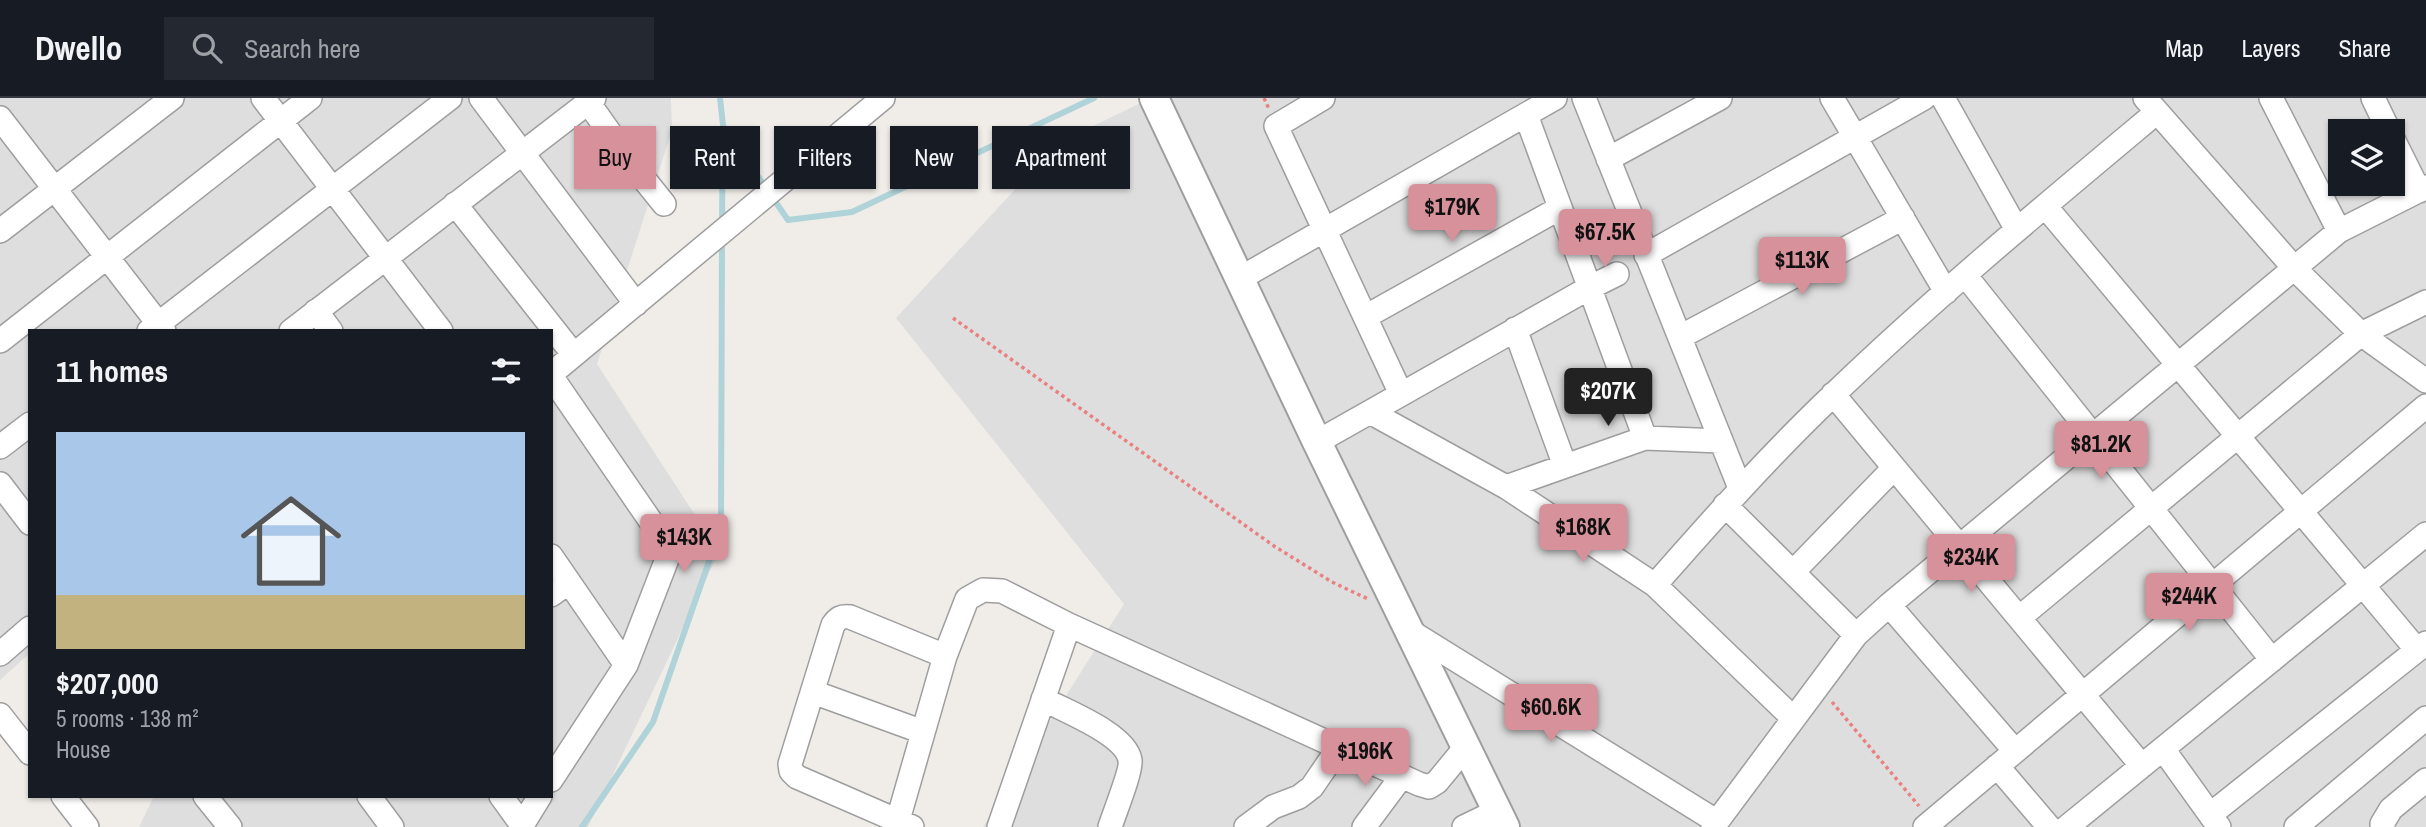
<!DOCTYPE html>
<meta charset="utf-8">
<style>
body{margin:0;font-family:"Archivo Narrow",sans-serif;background:#242831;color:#f1f3f6;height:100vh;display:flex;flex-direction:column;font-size:26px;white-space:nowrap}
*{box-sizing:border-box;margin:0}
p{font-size:23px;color:#9ea1a6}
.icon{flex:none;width:38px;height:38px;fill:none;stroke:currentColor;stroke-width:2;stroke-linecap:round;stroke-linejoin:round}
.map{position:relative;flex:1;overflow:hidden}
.panel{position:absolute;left:28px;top:231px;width:525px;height:469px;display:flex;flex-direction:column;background:#171b24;border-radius:0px;box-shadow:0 2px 5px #0004}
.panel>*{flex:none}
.top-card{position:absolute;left:574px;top:28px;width:665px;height:63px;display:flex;gap:14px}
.buttons{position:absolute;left:2328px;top:21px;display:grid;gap:14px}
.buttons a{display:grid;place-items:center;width:77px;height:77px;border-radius:0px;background:#171b24;box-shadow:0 2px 5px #0004;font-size:35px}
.price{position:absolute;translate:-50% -60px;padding:0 16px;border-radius:7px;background:#d7919b;color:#111;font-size:23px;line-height:46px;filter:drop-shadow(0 2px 4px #0008)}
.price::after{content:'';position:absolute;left:50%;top:42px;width:21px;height:16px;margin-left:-10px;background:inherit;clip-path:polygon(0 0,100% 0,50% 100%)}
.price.on{background:#222;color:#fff}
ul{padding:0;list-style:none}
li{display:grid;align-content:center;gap:14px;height:371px;padding:0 28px}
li+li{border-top:2px solid #363941}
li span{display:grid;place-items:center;height:217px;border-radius:0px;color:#555}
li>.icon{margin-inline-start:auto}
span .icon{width:126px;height:126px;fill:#fffc;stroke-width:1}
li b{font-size:30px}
h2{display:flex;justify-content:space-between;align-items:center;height:84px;padding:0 28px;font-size:30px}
.chip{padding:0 24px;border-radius:0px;background:#171b24;box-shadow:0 2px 5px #0004;font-size:24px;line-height:63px}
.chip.on{background:#d7919b;color:#111}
header{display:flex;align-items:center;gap:42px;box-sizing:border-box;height:98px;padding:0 35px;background:#171b24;border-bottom:2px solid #363941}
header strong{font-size:33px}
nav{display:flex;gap:38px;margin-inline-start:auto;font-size:24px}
.search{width:490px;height:63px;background:#242831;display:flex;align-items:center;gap:18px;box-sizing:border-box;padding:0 24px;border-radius:0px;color:#9ea1a6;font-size:26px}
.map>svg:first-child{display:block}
</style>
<header>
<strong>Dwello</strong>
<div class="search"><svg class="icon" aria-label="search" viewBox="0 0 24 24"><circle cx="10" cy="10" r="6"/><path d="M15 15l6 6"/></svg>Search here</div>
<nav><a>Map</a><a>Layers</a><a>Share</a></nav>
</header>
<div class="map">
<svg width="2426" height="729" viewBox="0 0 2426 729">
<rect width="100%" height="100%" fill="#f0ede9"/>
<path fill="#dfdede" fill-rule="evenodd" d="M0 0H671L672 32 597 266 719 454 588 729H139L154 698H551V233H30V555L0 582Z
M1151 0H2426V729H983L1124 506 896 220 1058 45ZM2340 33H2392V86H2340Z"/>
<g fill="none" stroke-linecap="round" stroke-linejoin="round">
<path stroke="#afd3d8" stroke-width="6" d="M720 0 723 27 722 124
M724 29 788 122 852 114 1094 0
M582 729 653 624 721 429 722 142"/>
<defs>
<path id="minor" d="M263 0 441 233
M481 0 636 206
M1323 0 1276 28 1401 296
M1584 0 1740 390
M1832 0 1946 194
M1943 0 2017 132
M2145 0 2295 171 2361 236 2426 283
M2271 0 2339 133
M2373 0 2389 33
M588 4 631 65 664 106
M1526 17 1645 340
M0 20 164 233
M2392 39 2419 93
M1608 61 1720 0
M455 106 574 257
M2045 108 2417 552
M0 133 172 0
M1646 157 1924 0
M1965 177 2272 562
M1239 181 1555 0
M316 213 331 233
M1365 219 1560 110
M1515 231 1565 368
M149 233 450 0
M291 233 594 0
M1680 239 1903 120
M0 243 310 0
M551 276 883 0
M551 278 654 428 664 445 667 461 626 567 551 682
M1833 296 2142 668
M1370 314 1506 389 1655 487 1793 620
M1317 344 1589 190 1617 176
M0 349 30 326
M0 386 30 425
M1506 389 1645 340 1721 343
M1725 407 1856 537
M551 458 626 567
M1793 474 1894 370
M1655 487C1712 422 1770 357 1833 297 1936 198 2047 106 2157 14
M551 497 569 484
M1889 507 2015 653
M2019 520 2361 236 2426 204
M1408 532 1716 723
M0 556 30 530
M813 594 923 634
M1043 601C1065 613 1126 636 1130 662 1132 672 1114 716 1110 729
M0 617 30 655
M2163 651 2219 729
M1997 668 2049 729
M63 698 87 729
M205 698 230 729
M369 698 392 729
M501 698 522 727
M2211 716 2426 545
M898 722 945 558 967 501 983 492 1002 493 1069 527 1419 686 1429 689 1437 684 1465 650
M521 729 540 698
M912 729 797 679 791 673 790 666 833 527C838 520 841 518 850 519L945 558
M999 729 1069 527
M1246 729 1273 709 1299 699 1312 689 1340 648
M1364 729 1402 678
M1464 729 1497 713
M1713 729 1856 537 1889 507 2339 133 2426 89
M1925 729 2426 308
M2067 729 2426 436
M2296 729 2426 620
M2383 729 2382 726 2391 711 2426 682"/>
<path id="tertiary" d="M1154 0 1317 344 1505 729"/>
</defs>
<use href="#minor" stroke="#9e9e9e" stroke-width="26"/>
<use href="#tertiary" stroke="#9e9e9e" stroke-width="32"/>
<path stroke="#e98182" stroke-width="3.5" stroke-dasharray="3.5 3.5" stroke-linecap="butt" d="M1264 0 1269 11
M953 220 1274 448 1332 484 1368 501
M1832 604 1919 708"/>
<use href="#minor" stroke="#fff" stroke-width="23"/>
<use href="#tertiary" stroke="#fff" stroke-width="28"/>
</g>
</svg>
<div class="buttons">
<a><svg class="icon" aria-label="layers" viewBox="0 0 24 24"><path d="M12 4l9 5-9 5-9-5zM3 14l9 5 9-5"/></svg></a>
</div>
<b class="price" style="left:1452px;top:146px">$179K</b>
<b class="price" style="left:1605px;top:171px">$67.5K</b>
<b class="price" style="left:1802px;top:199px">$113K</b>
<b class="price on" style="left:1608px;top:330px">$207K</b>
<b class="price" style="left:2101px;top:383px">$81.2K</b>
<b class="price" style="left:1583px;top:466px">$168K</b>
<b class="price" style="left:684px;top:476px">$143K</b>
<b class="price" style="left:1971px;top:496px">$234K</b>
<b class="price" style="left:2189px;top:535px">$244K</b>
<b class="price" style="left:1551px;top:646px">$60.6K</b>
<b class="price" style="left:1365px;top:690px">$196K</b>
<div class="top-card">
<a class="chip on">Buy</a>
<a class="chip">Rent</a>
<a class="chip">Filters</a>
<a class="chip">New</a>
<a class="chip">Apartment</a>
</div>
<section class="panel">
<h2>11 homes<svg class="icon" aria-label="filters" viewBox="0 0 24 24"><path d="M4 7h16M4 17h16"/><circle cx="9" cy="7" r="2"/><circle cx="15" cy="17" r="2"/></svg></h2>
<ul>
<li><span style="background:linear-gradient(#a9c7e8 75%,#c2b280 0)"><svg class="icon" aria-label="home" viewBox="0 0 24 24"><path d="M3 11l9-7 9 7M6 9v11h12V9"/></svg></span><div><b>$207,000</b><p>5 rooms · 138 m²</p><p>House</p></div></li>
</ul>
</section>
</div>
